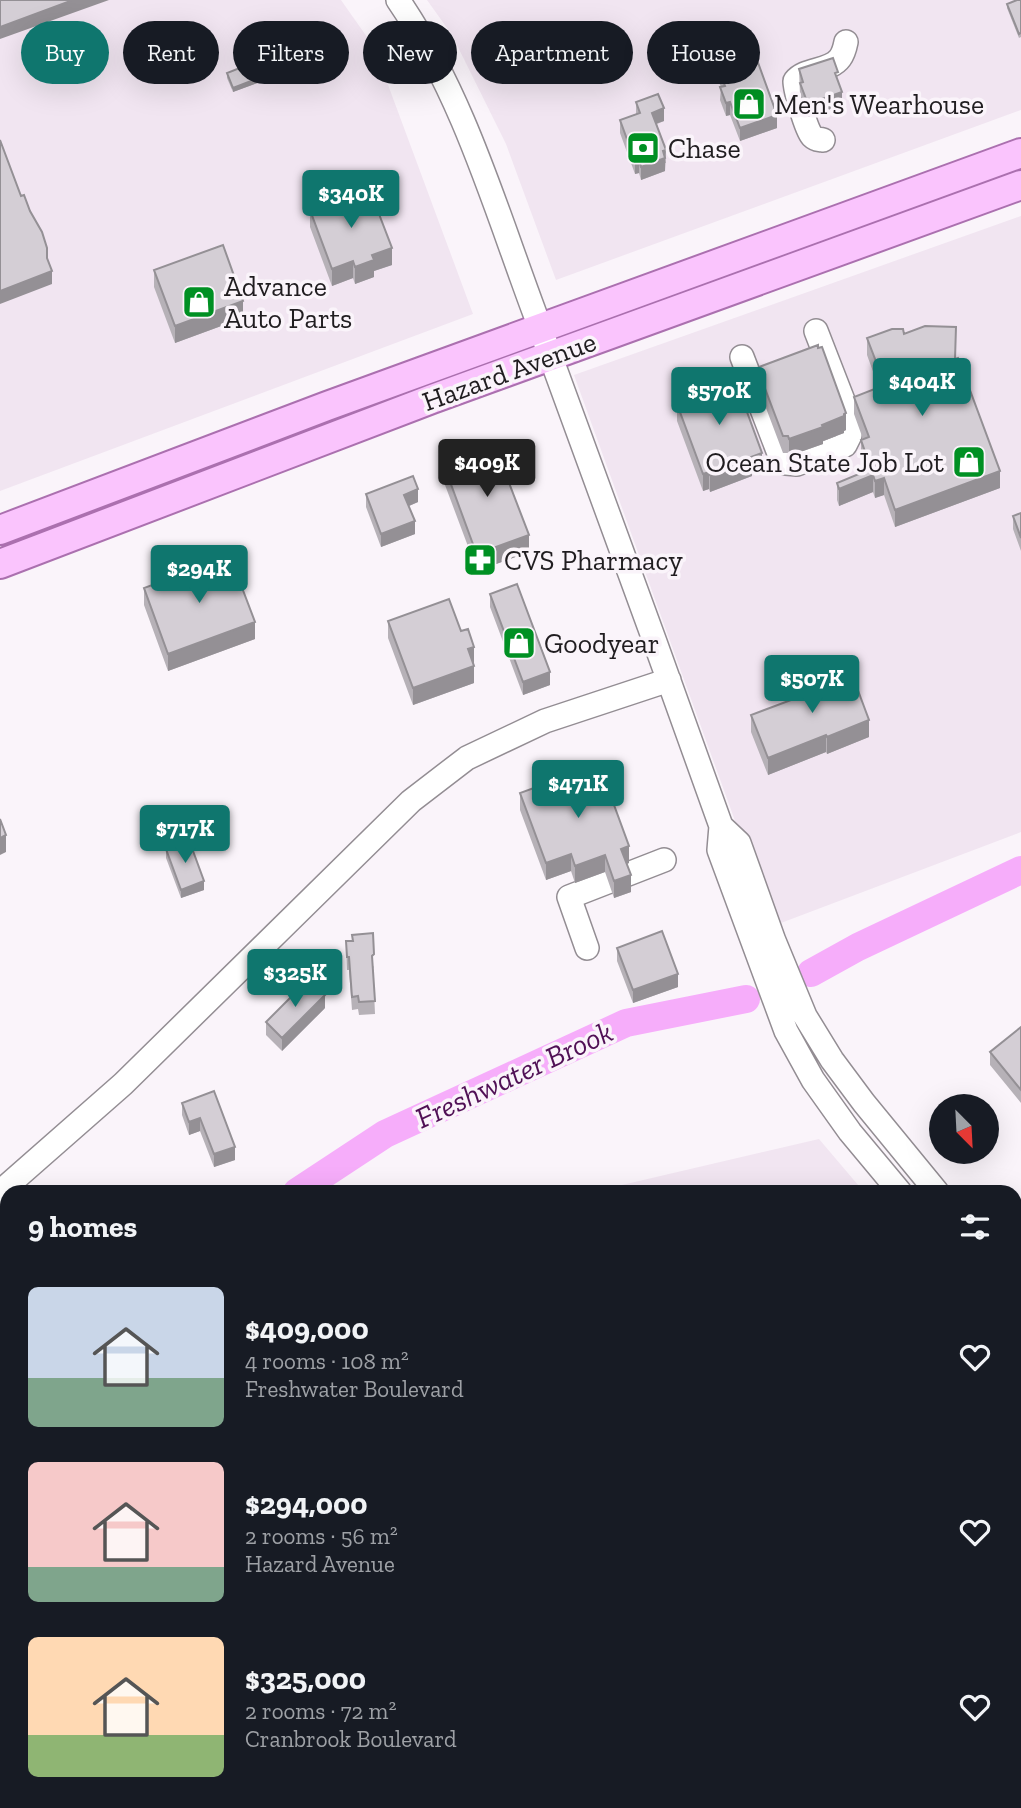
<!DOCTYPE html>
<meta charset="utf-8">
<style>
body{margin:0;font-family:"Zilla Slab",serif;background:#20242c;color:#f1f3f6;height:100vh;display:flex;flex-direction:column;font-size:26px;white-space:nowrap}
*{box-sizing:border-box;margin:0}
p{font-size:23px;color:#9ea1a6}
.icon{flex:none;width:38px;height:38px;fill:none;stroke:currentColor;stroke-width:2;stroke-linecap:round;stroke-linejoin:round}
.map{position:relative;flex:1;overflow:hidden}
.side{position:absolute;left:0px;top:1185px;width:1022px;height:625px;display:flex;flex-direction:column;background:#171b24;border-radius:21px 21px 0 0;box-shadow:0 7px 28px #0002}
.side>*{flex:none}
.guide{position:absolute;left:21px;top:21px;width:980px;height:63px;display:flex;gap:14px}
.needle{width:46px;rotate:156deg}
.buttons{position:absolute;left:929px;top:1094px;display:grid;gap:14px}
.buttons a{display:grid;place-items:center;width:70px;height:70px;border-radius:50%;background:#171b24;box-shadow:0 7px 28px #0002;font-size:35px}
.price{position:absolute;translate:-50% -60px;padding:0 16px;border-radius:7px;background:#0f766e;color:#fff;font-size:23px;line-height:46px;filter:drop-shadow(0 2px 4px #0008)}
.price::after{content:'';position:absolute;left:50%;top:42px;width:21px;height:16px;margin-left:-10px;background:inherit;clip-path:polygon(0 0,100% 0,50% 100%)}
.price.selected{background:#222;color:#fff}
ul{padding:0;list-style:none}
li{display:flex;align-items:center;gap:21px;height:175px;padding:0 28px}
li span{display:grid;place-items:center;flex:none;width:196px;height:140px;border-radius:10px;color:#555}
li>.icon{margin-inline-start:auto}
span .icon{width:84px;height:84px;fill:#fffc;stroke-width:1}
li b{font-size:30px}
h2{display:flex;justify-content:space-between;align-items:center;height:84px;padding:0 28px;font-size:30px}
.pill{padding:0 24px;border-radius:32px;background:#171b24;box-shadow:0 7px 28px #0002;font-size:24px;line-height:63px}
.pill.selected{background:#0f766e;color:#fff}
.map>svg:first-child{display:block}
</style>
<div class="map">
<svg width="1021" height="1808" viewBox="0 0 1021 1808">
<defs>
<pattern id="forest-firs" width="22" height="20" patternUnits="userSpaceOnUse" patternTransform="scale(1.75)"><rect width="22" height="20" fill="#e29ae6"/><path d="M5 1l3.5 6h-7zM16 11l3.5 6h-7z" fill="#c284c5"/></pattern>
</defs>
<rect width="100%" height="100%" fill="#faf4fa"/>
<path fill="#f1e5f1" d="M0 0H341L374 47 473 314 0 491Z
M427 0H1021V110L556 280 506 144 452 35Z
M1021 216V832L773 926 574 375Z
M819 1139 864 1192H592Z
M1015 1372 1021 1379V1808H552L546 1803 1015 1802Z"/>
<path fill="url(#forest-firs)" d="M0 1525 7 1538V1802L140 1803 138 1808H0Z"/>
<g fill="none" stroke-linecap="round" stroke-linejoin="round">
<path stroke="#f6adfa" stroke-width="28" d="M811 973 858 947 1021 870
M297 1192 385 1134 626 1023 746 999
M0 1563 7 1559"/>
<defs>
<path id="minor" d="M398 0C463 95 495 207 535 314 598 484 660 655 721 826L719 850 786 1031 813 1080 850 1132 900 1192
M823 140C818 139 816 140 812 136 806 129 795 90 795 81 805 68 830 72 840 58 843 54 845 47 846 42
M742 357 780 456 786 463 797 464 845 445 850 435 851 421 816 331
M721 826 739 843 774 941 805 1016 832 1060 864 1103 937 1192
M587 948 569 897 664 860
M0 1192 123 1084 411 801 467 758 545 721 669 680
M1015 1287 1021 1294
M1015 1329 1021 1337
M0 1406 7 1421
M0 1454 7 1468
M169 1802 172 1808
M193 1802 196 1808"/>
<path id="major" d="M0 530 327 406 1021 153
M0 564 432 399 1021 185"/>
</defs>
<use href="#minor" stroke="#938d93" stroke-width="26"/>
<use href="#major" stroke="#ab70af" stroke-width="32"/>
<use href="#minor" stroke="#fff" stroke-width="23"/>
<use href="#major" stroke="#fac4fd" stroke-width="28"/>
</g>
<path fill="#b6b1b7" d="M1021 0V37L1019 38 1007 8V4Z
M248 59 255 63 285 73 233 92 227 78V73L249 65Z
M715 60 777 128 740 141 730 115 726 116 720 100 721 87 715 73Z
M799 69 838 82 842 105 808 117 800 96Z
M636 102 664 121 657 124 666 163H665V171L641 180 639 173 635 174 620 133V120L636 114Z
M310 210 392 265 374 271V277L355 284 353 278 332 286 310 227Z
M154 270 243 318 175 343 154 287Z
M904 334 956 359 1000 488 895 527 884 495 875 498 873 492 839 506 837 500V483L866 471 861 457V440L863 439 854 414V397L879 388 867 355V338Z
M759 367 846 430 844 431V433L823 441V444L789 456 788 453H783L758 387V370L759 369Z
M692 388 762 470 752 473V476L710 492 709 489 703 491 677 421V404L686 401V395L692 392Z
M464 456 510 484 529 552 474 572 472 565V557L445 485V468L464 461Z
M366 494 418 502 409 506 415 534 381 547 366 507Z
M1021 513V551L1013 529V516Z
M144 588 255 639 168 671 144 605Z
M490 594 550 685 523 695 490 607Z
M388 621 461 631 474 664H473L474 683 413 705 388 638Z
M807 686 869 737 827 754 826 752 768 775 751 732V715L807 694Z
M520 793 629 863 627 864 631 892 614 898 605 872 575 883 571 871 546 880 520 810Z
M166 849 204 890 181 898 166 858Z
M346 941 374 967 373 968 375 1014 359 1015 358 1009 352 1010 349 970H347Z
M617 948 678 987 633 1003 617 961Z
M325 1008 282 1051 266 1035V1022Z
M1021 1028V1103L990 1065V1052Z
M214 1091 235 1160 214 1167 200 1131 189 1135 182 1115V1103Z
M799 1802H1015L1021 1808H804Z"/>
<path fill="#949095" d="M73 0H109L0 39V27Z
M285 68V73L233 92V88Z
M842 92V105L808 117V104Z
M730 102V115L726 116V103Z
M664 108V121L652 125V113Z
M777 115V128L740 141V128Z
M666 150 665 171 641 180V167L663 151Z
M639 160V173L635 174V161Z
M392 248V265L374 271V277L355 284V267L372 255Z
M353 261V278L332 286V269Z
M52 271V284L0 304V291Z
M243 301V318L175 343V326Z
M846 413V430L844 431V433L823 441V444L789 456V439Z
M762 453V470L752 473V476L710 492V475Z
M1000 471V488L895 527V510Z
M709 472V489L703 491V474Z
M873 475V492L839 506V489Z
M884 478V495L875 498V481Z
M418 489V502L404 508V495Z
M415 521V534L381 547V534Z
M529 535V552L474 572V555Z
M255 622V639L168 671V654Z
M474 647V664L468 666V649Z
M474 666V683L413 705V688Z
M550 672V685L523 695V682Z
M869 720V737L827 754V737Z
M826 735V752L768 775V758Z
M6 835V852L0 855V838Z
M629 846V863L621 866V849Z
M571 854V871L546 880V863Z
M605 855V872L575 883V866Z
M631 875V892L614 898V881Z
M204 881V890L181 898V890Z
M678 974V987L633 1003V990Z
M325 995V1008L282 1051V1038Z
M200 1118V1131L189 1135V1122Z
M235 1147V1160L214 1167V1154Z"/>
<path fill="#d4ced5" stroke="#949095" stroke-width="2" d="M0 0H73L0 27Z
M1017 0H1021V33L1019 34 1007 4Z
M752 46 777 115 740 128 730 102 726 103 720 87 725 86 715 60Z
M279 54 285 68 233 88 227 73 250 64 248 59 253 57 255 63Z
M833 58 838 72 835 73 842 92 808 104 800 83 803 82 799 69Z
M658 94 664 108 652 113 666 150 663 151 665 158 641 167 639 160 635 161 620 120 640 113 636 102Z
M0 140 21 196 24 195 30 211 42 232 47 248V258L52 271 0 291Z
M369 188 392 248 372 255 374 260 355 267 353 261 332 269 310 210Z
M223 245 243 301 175 326 154 270Z
M925 326 956 327 955 359 958 358 1000 471 895 510 884 478 875 481 873 475 839 489 837 483 871 469 861 440 869 437 854 397 885 385 867 338 892 329H903L904 334Z
M818 345V348L822 347 846 413 844 414V416L822 425 823 427 789 439 788 436H783L758 370 760 369 759 367Z
M723 380 726 386 736 382 762 453 751 457 752 459 710 475 709 472 703 474 677 404 688 400 686 395 693 392 692 388 714 381 715 383Z
M498 443 510 474 506 475 529 535 474 555 472 548 474 547 445 468 466 460 464 456Z
M413 476 418 489 404 495 415 521 381 534 366 494Z
M1021 513V538L1013 516Z
M230 556 255 622 168 654 144 588Z
M517 584 550 672 523 682 490 594Z
M449 599 461 631 468 629 474 647 468 649 474 666 413 688 388 621Z
M850 669 869 720 827 737 826 735 768 758 751 715 810 693 807 686 821 680V679Z
M599 764 629 846 621 849 631 875 614 881 605 855 575 866 571 854 546 863 520 793Z
M0 819 6 835 0 838Z
M189 840 204 881 181 890 166 849Z
M662 931 678 974 633 990 617 948Z
M373 933 374 954 372 956 375 1001 359 1002 358 996 352 997 349 957H347L346 941H353L352 935Z
M309 979 325 995 282 1038 266 1022Z
M1021 1027V1090L990 1052Z
M214 1091 235 1147 214 1154 200 1118 189 1122 182 1103Z
M1015 1782 1021 1790V1808H815L810 1802H1015Z"/>
<defs>
<symbol id="shop-square" viewBox="-11 -11 22 22"><rect x="-9" y="-9" width="18" height="18" rx="4" fill="#009023" stroke="#faf4fa"/><path d="M-5-2.5h2.3a2.7 3.5 0 0 1 5.4 0H5L5.5 6h-11ZM-1.5-2.5h3a1.5 2.3 0 0 0-3 0Z" fill="#fff"/></symbol>
<symbol id="bank-square" viewBox="-11 -11 22 22"><rect x="-9" y="-9" width="18" height="18" rx="4" fill="#009023" stroke="#faf4fa"/><path d="M-6-4H6V4H-6ZM0-2.3a2.3 2.3 0 1 0 0 4.6a2.3 2.3 0 1 0 0-4.6Z" fill="#fff"/></symbol>
<symbol id="pharmacy-square" viewBox="-11 -11 22 22"><rect x="-9" y="-9" width="18" height="18" rx="4" fill="#009023" stroke="#faf4fa"/><path d="M-2-6h4v4h4v4h-4v4h-4v-4h-4v-4h4Z" fill="#fff"/></symbol>
</defs>
<g fill-rule="evenodd">
<use href="#shop-square" x="730" y="85" width="38" height="38"/>
<use href="#bank-square" x="624" y="129" width="38" height="38"/>
<use href="#shop-square" x="180" y="283" width="38" height="38"/>
<use href="#shop-square" x="950" y="443" width="38" height="38"/>
<use href="#pharmacy-square" x="461" y="541" width="38" height="38"/>
<use href="#shop-square" x="500" y="624" width="38" height="38"/>
</g>
<g text-anchor="middle" stroke-width="7" stroke-linejoin="round" paint-order="stroke">
<g font-size="28" fill="#201d20" stroke="#faf4fa" text-anchor="start">
<text x="774" y="114">Men's Wearhouse</text>
<text x="668" y="158">Chase</text>
<text x="224" y="296">Advance<tspan x="224" dy="32">Auto Parts</tspan></text>
<text x="944" y="472" text-anchor="end">Ocean State Job Lot</text>
<text x="504" y="570">CVS Pharmacy</text>
<text x="544" y="653">Goodyear</text>
</g>
<g font-size="28" fill="#201d20" stroke="#faf4fa">
<text transform="translate(509 371) rotate(-20)" y="10">Hazard Avenue</text>
</g>
<g font-size="30" font-style="italic" fill="#501055" stroke="#faf4fa">
<text transform="translate(514 1075) rotate(-25)" y="10">Freshwater Brook</text>
</g>
</g>
</svg>
<div class="buttons">
<a><svg class="needle" viewBox="-14 -14 28 28"><path d="M0-13l5 13h-10z" fill="#e53935"/><path d="M0 13l5-13h-10z" fill="#9ea1a6"/></svg></a>
</div>
<b class="price" style="left:351px;top:230px">$340K</b>
<b class="price" style="left:922px;top:418px">$404K</b>
<b class="price" style="left:719px;top:427px">$570K</b>
<b class="price selected" style="left:487px;top:499px">$409K</b>
<b class="price" style="left:199px;top:605px">$294K</b>
<b class="price" style="left:812px;top:715px">$507K</b>
<b class="price" style="left:578px;top:820px">$471K</b>
<b class="price" style="left:185px;top:865px">$717K</b>
<b class="price" style="left:295px;top:1009px">$325K</b>
<div class="guide">
<a class="pill selected">Buy</a>
<a class="pill">Rent</a>
<a class="pill">Filters</a>
<a class="pill">New</a>
<a class="pill">Apartment</a>
<a class="pill">House</a>
</div>
<section class="side">
<h2>9 homes<svg class="icon" aria-label="filters" viewBox="0 0 24 24"><path d="M4 7h16M4 17h16"/><circle cx="9" cy="7" r="2"/><circle cx="15" cy="17" r="2"/></svg></h2>
<ul>
<li><span style="background:linear-gradient(#c9d6e8 65%,#7fa58c 0)"><svg class="icon" aria-label="home" viewBox="0 0 24 24"><path d="M3 11l9-7 9 7M6 9v11h12V9"/></svg></span><div><b>$409,000</b><p>4 rooms · 108 m²</p><p>Freshwater Boulevard</p></div><svg class="icon" aria-label="heart" viewBox="0 0 24 24"><path d="M12 20l-8-8c-3-5 5-10 8-4 3-6 11-1 8 4z"/></svg></li>
<li><span style="background:linear-gradient(#f6c9c9 75%,#7fa58c 0)"><svg class="icon" aria-label="home" viewBox="0 0 24 24"><path d="M3 11l9-7 9 7M6 9v11h12V9"/></svg></span><div><b>$294,000</b><p>2 rooms · 56 m²</p><p>Hazard Avenue</p></div><svg class="icon" aria-label="heart" viewBox="0 0 24 24"><path d="M12 20l-8-8c-3-5 5-10 8-4 3-6 11-1 8 4z"/></svg></li>
<li><span style="background:linear-gradient(#ffd9b3 70%,#8fb573 0)"><svg class="icon" aria-label="home" viewBox="0 0 24 24"><path d="M3 11l9-7 9 7M6 9v11h12V9"/></svg></span><div><b>$325,000</b><p>2 rooms · 72 m²</p><p>Cranbrook Boulevard</p></div><svg class="icon" aria-label="heart" viewBox="0 0 24 24"><path d="M12 20l-8-8c-3-5 5-10 8-4 3-6 11-1 8 4z"/></svg></li>
</ul>
</section>
</div>
